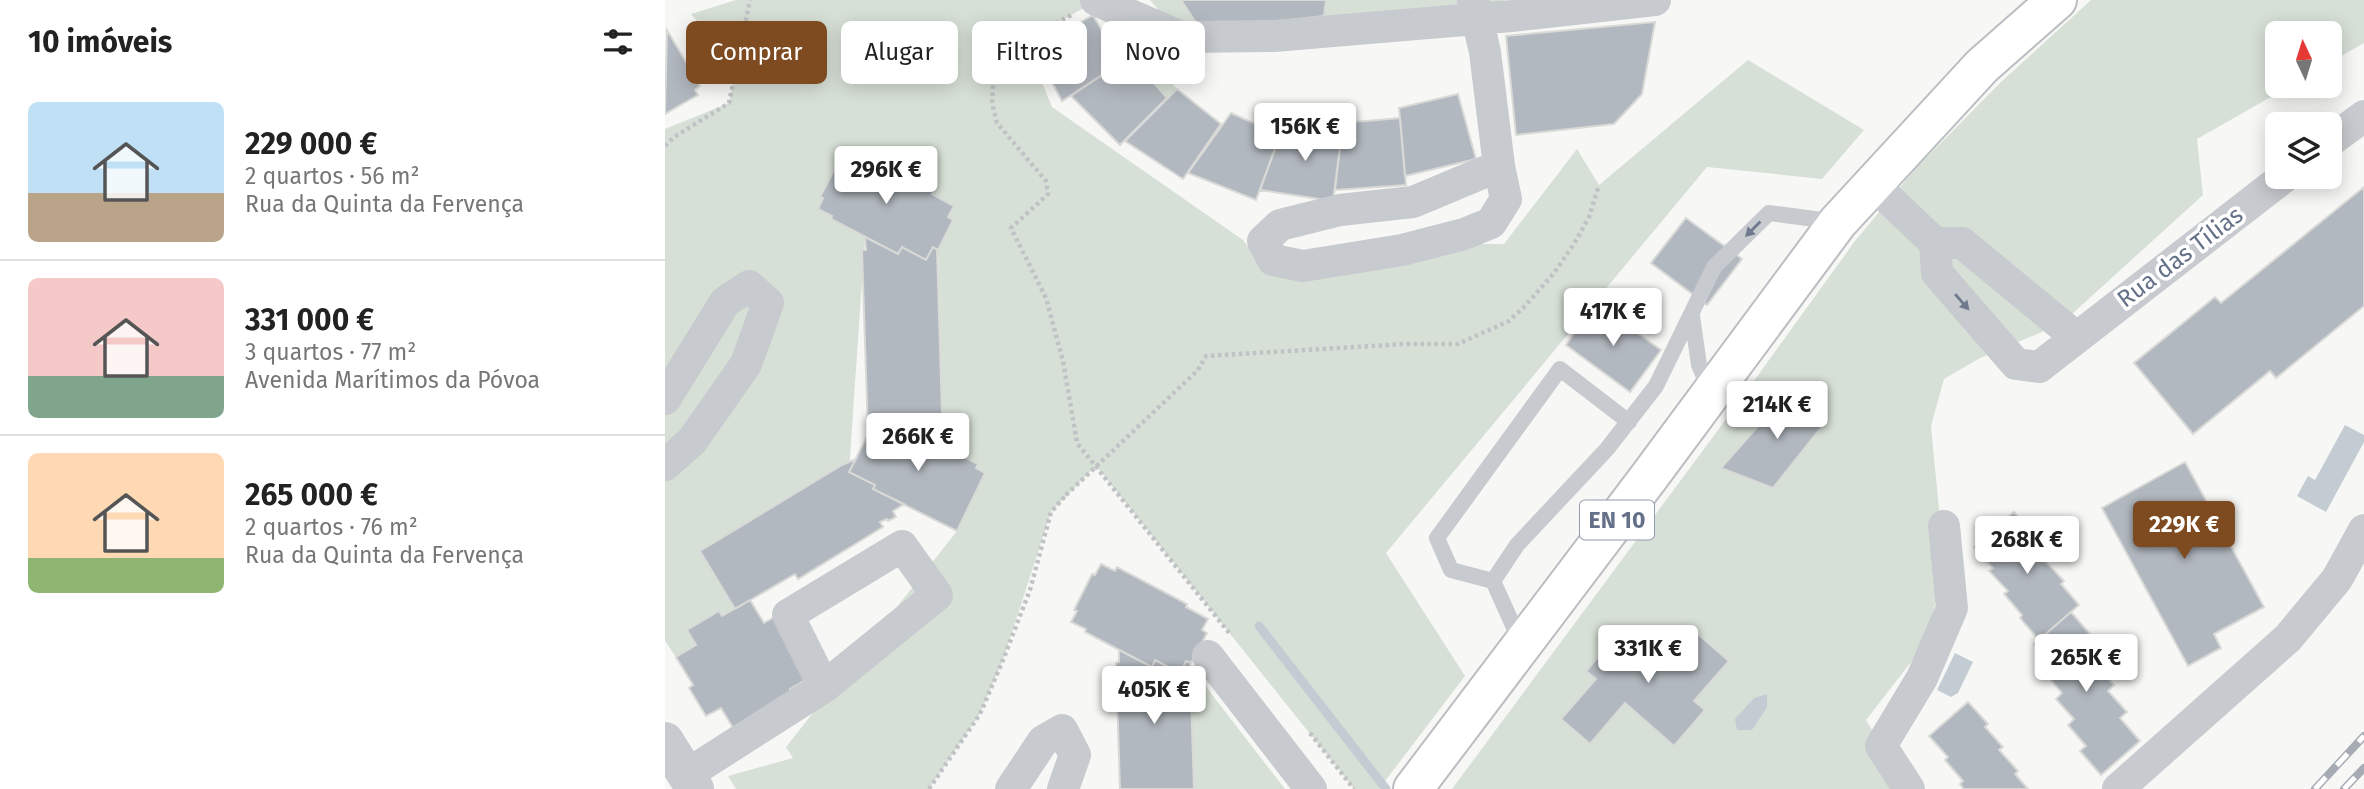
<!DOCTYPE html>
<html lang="pt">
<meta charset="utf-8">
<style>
body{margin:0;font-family:"Fira Sans",sans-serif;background:#f6f6f6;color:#222;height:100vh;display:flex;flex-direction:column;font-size:26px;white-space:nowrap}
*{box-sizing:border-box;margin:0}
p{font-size:23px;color:#767676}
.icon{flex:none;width:38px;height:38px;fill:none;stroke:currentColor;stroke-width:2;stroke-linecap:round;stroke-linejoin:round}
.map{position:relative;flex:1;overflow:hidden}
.side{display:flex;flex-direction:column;background:#fff;width:665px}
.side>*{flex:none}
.banner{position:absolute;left:21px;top:21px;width:665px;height:63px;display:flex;gap:14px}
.needle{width:46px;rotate:356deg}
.fabs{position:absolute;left:1600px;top:21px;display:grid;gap:14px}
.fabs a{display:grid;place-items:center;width:77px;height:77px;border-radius:10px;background:#fff;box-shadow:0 4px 18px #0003;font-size:35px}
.price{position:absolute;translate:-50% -60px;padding:0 16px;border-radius:7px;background:#fff;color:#222;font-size:23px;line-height:46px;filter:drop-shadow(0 2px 4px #0008)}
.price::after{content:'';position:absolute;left:50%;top:42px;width:21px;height:16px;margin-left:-10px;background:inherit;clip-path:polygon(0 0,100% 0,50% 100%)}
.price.on{background:#7e4b21;color:#fff}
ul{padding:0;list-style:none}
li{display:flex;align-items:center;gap:21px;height:175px;padding:0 28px}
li+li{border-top:2px solid #e0e0e0}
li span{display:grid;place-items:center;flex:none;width:196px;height:140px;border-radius:10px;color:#555}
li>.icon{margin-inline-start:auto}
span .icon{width:84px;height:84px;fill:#fffc;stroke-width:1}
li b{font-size:30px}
h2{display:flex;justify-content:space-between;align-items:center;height:84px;padding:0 28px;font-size:30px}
.chip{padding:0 24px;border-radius:10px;background:#fff;box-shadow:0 4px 18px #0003;font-size:24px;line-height:63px}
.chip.on{background:#7e4b21;color:#fff}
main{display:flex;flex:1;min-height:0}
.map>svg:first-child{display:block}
</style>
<main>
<section class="side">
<h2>10 imóveis<svg class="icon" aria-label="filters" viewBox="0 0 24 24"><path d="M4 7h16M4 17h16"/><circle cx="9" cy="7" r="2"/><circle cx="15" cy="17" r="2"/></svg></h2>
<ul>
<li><span style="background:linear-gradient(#bfe0f5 65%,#b9a48a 0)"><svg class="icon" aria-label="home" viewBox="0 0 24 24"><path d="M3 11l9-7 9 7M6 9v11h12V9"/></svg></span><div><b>229 000 €</b><p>2 quartos · 56 m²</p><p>Rua da Quinta da Fervença</p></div></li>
<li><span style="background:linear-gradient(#f6c9c9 70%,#7fa58c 0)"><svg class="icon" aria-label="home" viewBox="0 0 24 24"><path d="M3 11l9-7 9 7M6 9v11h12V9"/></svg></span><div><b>331 000 €</b><p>3 quartos · 77 m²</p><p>Avenida Marítimos da Póvoa</p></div></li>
<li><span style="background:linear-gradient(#ffd9b3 75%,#8fb573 0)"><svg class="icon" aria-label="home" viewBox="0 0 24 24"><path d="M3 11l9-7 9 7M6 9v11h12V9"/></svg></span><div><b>265 000 €</b><p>2 quartos · 76 m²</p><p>Rua da Quinta da Fervença</p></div></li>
</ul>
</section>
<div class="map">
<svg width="1699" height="789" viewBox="0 0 1699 789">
<rect width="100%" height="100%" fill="#f7f8f5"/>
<path fill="#d7e0d6" d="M71 0H432L512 89 502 98 467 58 451 45 431 1 360 41 387 107 578 240 597 265 800 244H839L912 149 934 185 1083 60 1199 130 1157 179 1042 167 721 553 800 676 714 789H689L431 466 386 512 338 660 315 714 264 789H71L63 776 128 758 121 747 292 531 320 473 278 447 273 250 288 220 183 151 153 208 200 237 184 472 35 550 70 609 22 630 31 645 11 657 0 641V129L64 103 71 67 26 14Z
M485 0H987L516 37Z
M1426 0H1699V43L1664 63V33H1612V86H1625L1532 139 1538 195 1396 324 1315 358 1279 379 1266 426 1280 572 1257 648 1201 720 1242 789H787L1073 403 1190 241 1251 168 1336 82Z
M521 661 620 789H528Z"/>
<path fill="#c4ccd3" d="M1680 425 1699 435V442L1661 512 1632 496 1643 476 1650 480Z
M1290 653 1308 662 1293 693 1286 697 1272 690Z
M1102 694V707L1087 730H1072L1070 719 1089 698Z"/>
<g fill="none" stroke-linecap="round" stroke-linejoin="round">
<path stroke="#c4ccd3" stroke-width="9" d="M594 626 721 789"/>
</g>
<path fill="#b2b8bf" stroke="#d9dad7" stroke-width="2" d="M516 0H661L659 16 536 30Z
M428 15 455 63 397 101 369 49Z
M990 22 977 94 949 124 851 135 841 36Z
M2 30 35 86 30 90 33 95 0 114Z
M467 58 502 98 455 145 406 96 455 63Z
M512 89 556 124 518 179 460 141Z
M793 94 811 159 740 176 734 108Z
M566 113 615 135 591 200 523 173Z
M735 118 741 185 670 190 678 123Z
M620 122 677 132 668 201 595 190Z
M183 151 197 158 198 154 269 190 267 194 289 206 283 217 288 220 273 250 268 247 261 260 237 247 233 254 166 219 167 216 153 209 158 198 155 197 174 161 177 162Z
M1699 187V306L1611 378 1605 371 1528 434 1469 363 1550 297 1556 303Z
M1021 218 1077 259 1042 305 986 263Z
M200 237 233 254 237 247 261 260 268 247 272 250 278 447 240 427 237 432 211 419 203 435 197 250H201Z
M931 303 996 350 965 392 901 345Z
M1126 389 1162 420 1108 488 1056 468Z
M211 419 237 432 240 427 313 464 311 468 320 473 292 531 208 489 210 485 184 472Z
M191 459 184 472 210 485 208 489 239 504 228 511 231 517 223 521 222 519 215 522 218 527 133 579 130 574 70 609 35 551 177 465Z
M1520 462 1599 607 1549 634 1556 648 1523 666 1437 508Z
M1349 512 1368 534 1365 537 1384 558 1380 561 1399 581 1396 584 1414 605 1374 640 1355 618 1357 615 1339 594 1343 591 1324 571 1328 568 1309 547Z
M436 564 450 571 452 567 522 604 521 607 543 619 537 630 542 633 526 663 521 661 515 673 490 660 487 667 420 632 421 629 406 622 412 611 409 610 427 574 430 575Z
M85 600 99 623 115 614 147 676 125 689 132 701 70 731 56 708 41 716 24 688 28 685 11 657 31 645 22 630 54 611 57 616Z
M1406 612 1425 634 1420 638 1438 659 1432 665 1449 685 1443 691 1462 712 1455 718 1475 741 1436 775 1415 751 1421 746 1403 725 1409 719 1391 699 1397 693 1380 673 1387 666 1369 644Z
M1021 624 1064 661 1029 701 1040 710 1009 746 960 703 925 744 896 719 931 679 921 671 957 630 990 659Z
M454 650 487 667 490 660 515 673 521 661 525 662 529 789H455L451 663 454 662Z
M1303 702 1323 724 1320 727 1338 747 1334 750 1353 771 1350 774 1363 789H1299L1295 784 1298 781 1280 760 1283 757 1264 736Z"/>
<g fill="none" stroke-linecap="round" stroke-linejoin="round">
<defs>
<path id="primary" d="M748 789 984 477 1173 222 1317 66 1392 0"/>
</defs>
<use href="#primary" stroke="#babdc2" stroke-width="42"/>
<path stroke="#c1c2c5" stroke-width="4.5" stroke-dasharray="3.5 3.5" stroke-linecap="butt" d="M406 15 341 51 329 71 327 103 332 123 381 181 383 194 346 228 381 298 398 361 412 443 565 634
M0 146 9 137 64 103 85 0
M533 370 541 356 740 344H793L844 321 861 305 889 273 909 244 924 217 934 185
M645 733 689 789
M264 789 315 714 338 660 365 590 386 512 401 495"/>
<path stroke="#c7cace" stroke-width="16" d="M1027 316 1034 365 1045 391
M828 581 786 570 772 538 895 369 964 422
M856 643 828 581 852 545 942 449 991 386 1049 267 1104 213 1172 222"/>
<path stroke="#c7cace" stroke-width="32" d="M431 0 516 37 609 36 846 16 990 0
M808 0 820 52 834 166 748 202 675 210 615 225 598 241 608 260 638 266 737 250 799 234 826 223 841 199 834 166
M1664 142 1699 116
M1209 185 1270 243H1297L1411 337
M1270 243 1272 273 1351 364 1374 367 1619 177
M0 399 60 302 84 286 103 303 81 364 27 441 0 465
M543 656 646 789
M21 775 159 687 272 595 237 546 123 615 159 687
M346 789 378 741 397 730 410 755 398 789
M1244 789 1216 746 1257 678 1287 608 1279 526
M1453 789 1623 638 1672 579 1699 530"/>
<path stroke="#c7cace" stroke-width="38" d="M0 741 30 789"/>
<use href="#primary" stroke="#fff" stroke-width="38"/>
<defs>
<path id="rail" d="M1650 789 1699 736
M1679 789 1699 768"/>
</defs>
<use href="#rail" stroke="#a7abb3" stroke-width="8"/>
<use href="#rail" stroke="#fff" stroke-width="5" stroke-dasharray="16" stroke-linecap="butt"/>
<path stroke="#c1c2c5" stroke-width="4.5" stroke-dasharray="3.5 3.5" stroke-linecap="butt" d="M401 495 533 370"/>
</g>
<defs><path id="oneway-solid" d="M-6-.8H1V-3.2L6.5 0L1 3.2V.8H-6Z" transform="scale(1.75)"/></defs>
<g fill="#6f7a8f">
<use href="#oneway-solid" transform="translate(1088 229) rotate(135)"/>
<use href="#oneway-solid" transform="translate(1297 302) rotate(49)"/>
</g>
<g text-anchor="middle" stroke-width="7" stroke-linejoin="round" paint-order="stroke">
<rect fill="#fff" stroke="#939cac" stroke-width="2" x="915" y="500.5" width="74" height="39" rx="5"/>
<g font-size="23" font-weight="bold" fill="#657188">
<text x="952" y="528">EN 10</text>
</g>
<g font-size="24" fill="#657188" stroke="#fff">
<text transform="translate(1515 257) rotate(-37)" y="8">Rua das Tílias</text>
</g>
</g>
</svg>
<div class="fabs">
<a><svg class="needle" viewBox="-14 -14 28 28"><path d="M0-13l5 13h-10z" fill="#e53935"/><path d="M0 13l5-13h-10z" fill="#767676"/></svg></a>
<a><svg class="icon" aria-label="layers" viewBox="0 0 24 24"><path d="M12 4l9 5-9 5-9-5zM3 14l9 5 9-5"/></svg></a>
</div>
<b class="price" style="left:640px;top:163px">156K €</b>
<b class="price" style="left:221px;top:206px">296K €</b>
<b class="price" style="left:948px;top:348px">417K €</b>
<b class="price" style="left:1112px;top:441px">214K €</b>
<b class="price" style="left:253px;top:473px">266K €</b>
<b class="price on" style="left:1519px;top:561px">229K €</b>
<b class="price" style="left:1362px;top:576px">268K €</b>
<b class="price" style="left:983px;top:685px">331K €</b>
<b class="price" style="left:1421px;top:694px">265K €</b>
<b class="price" style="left:489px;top:726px">405K €</b>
<div class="banner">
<a class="chip on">Comprar</a>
<a class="chip">Alugar</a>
<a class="chip">Filtros</a>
<a class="chip">Novo</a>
</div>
</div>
</main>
